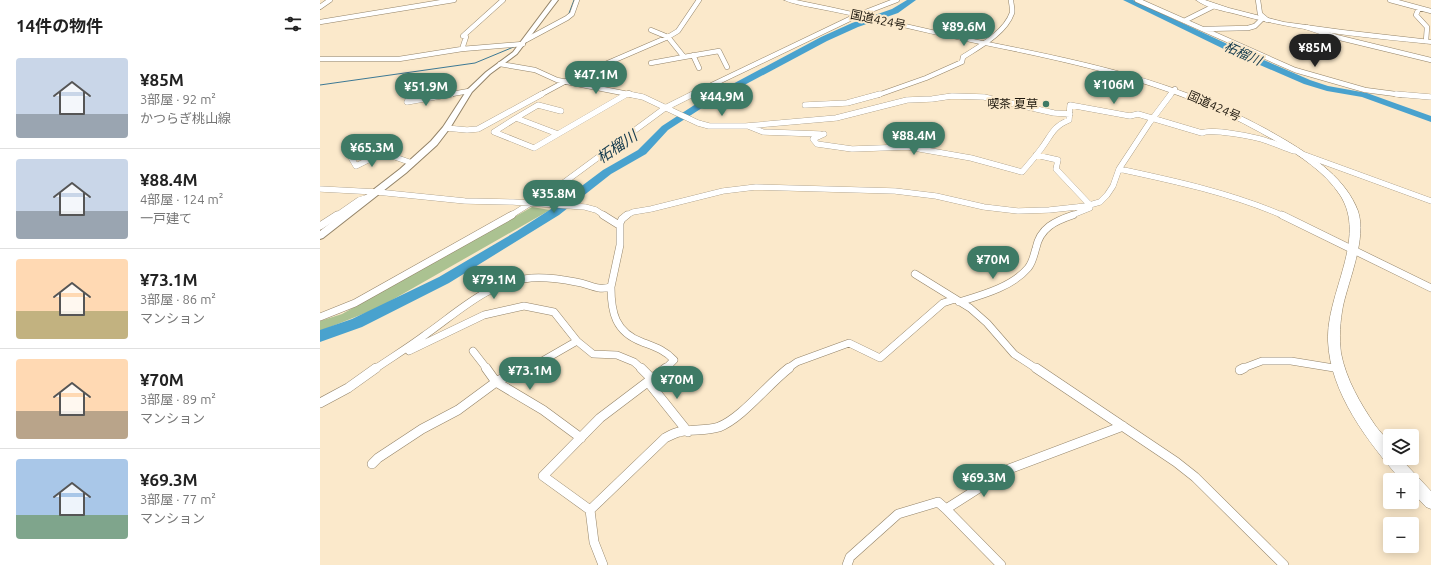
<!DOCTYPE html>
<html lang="ja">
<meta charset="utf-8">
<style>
body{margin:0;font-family:Ubuntu,"Noto Sans JP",sans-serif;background:#f2f2f2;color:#222;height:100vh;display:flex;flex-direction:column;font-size:15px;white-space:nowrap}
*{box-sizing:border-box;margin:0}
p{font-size:13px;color:#767676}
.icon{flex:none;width:22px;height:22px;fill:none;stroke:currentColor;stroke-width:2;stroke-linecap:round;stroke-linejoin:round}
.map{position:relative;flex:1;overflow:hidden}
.side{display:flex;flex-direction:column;background:#fff;width:320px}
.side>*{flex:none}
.controls{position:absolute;left:1063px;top:429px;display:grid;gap:8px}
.controls a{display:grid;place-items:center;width:36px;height:36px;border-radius:4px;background:#fff;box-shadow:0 2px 10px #0003;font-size:20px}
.price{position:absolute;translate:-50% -34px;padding:0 9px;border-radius:14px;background:#3e7a65;color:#fff;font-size:13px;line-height:26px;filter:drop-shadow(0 1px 2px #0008)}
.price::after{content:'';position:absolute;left:50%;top:24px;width:12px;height:9px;margin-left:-6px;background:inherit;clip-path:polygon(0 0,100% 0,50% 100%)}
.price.current{background:#222;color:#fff}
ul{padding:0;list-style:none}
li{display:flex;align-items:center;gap:12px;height:100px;padding:0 16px}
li+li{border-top:1px solid #e0e0e0}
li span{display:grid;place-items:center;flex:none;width:112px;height:80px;border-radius:4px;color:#555}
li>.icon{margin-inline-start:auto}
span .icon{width:48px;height:48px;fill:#fffc;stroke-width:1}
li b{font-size:17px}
h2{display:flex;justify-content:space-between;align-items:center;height:48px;padding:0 16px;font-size:17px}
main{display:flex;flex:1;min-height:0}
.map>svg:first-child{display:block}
</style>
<main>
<section class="side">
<h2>14件の物件<svg class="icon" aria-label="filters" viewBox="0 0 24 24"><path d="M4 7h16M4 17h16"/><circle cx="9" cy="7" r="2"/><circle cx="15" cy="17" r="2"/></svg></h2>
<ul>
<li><span style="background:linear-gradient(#c9d6e8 70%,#9aa5b1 0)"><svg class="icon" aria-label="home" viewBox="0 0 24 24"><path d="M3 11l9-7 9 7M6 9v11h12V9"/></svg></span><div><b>¥85M</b><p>3部屋 · 92 m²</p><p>かつらぎ桃山線</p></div></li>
<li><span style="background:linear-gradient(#c9d6e8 65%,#9aa5b1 0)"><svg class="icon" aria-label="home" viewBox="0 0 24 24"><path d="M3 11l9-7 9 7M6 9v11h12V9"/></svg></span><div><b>¥88.4M</b><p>4部屋 · 124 m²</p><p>一戸建て</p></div></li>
<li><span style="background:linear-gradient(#ffd9b3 65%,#c2b280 0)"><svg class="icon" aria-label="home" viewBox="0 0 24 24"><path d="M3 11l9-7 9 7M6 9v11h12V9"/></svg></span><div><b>¥73.1M</b><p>3部屋 · 86 m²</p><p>マンション</p></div></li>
<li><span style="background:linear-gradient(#ffd9b3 65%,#b9a48a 0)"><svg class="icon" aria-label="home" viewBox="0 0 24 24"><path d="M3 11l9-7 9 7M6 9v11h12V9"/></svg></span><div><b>¥70M</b><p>3部屋 · 89 m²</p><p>マンション</p></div></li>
<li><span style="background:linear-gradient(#a9c7e8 70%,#7fa58c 0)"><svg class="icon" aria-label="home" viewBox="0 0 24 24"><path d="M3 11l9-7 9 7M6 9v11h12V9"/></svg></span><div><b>¥69.3M</b><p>3部屋 · 77 m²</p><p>マンション</p></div></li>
</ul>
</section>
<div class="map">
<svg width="1111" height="565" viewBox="0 0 1111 565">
<rect width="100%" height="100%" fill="#fbe9cb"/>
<path fill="#abc291" d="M212 207 230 210 58 308 0 331V321L22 314Z"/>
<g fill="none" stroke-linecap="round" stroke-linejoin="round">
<path stroke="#3c7894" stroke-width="1" d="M248 16 254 0
M0 85 155 63 196 46"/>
<path fill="#49a2ce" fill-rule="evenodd" d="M587 0H596L578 13 538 27 507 41 385 106 348 130 326 154 291 174 239 215 129 283 42 327 0 342V330L32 319 119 277 197 231 231 209 283 170 318 150 342 126 379 102 501 37 532 23 572 9Z
M803 0H813L916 48 990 80 1008 86 1047 93 1111 116V122L1042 97 1007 91 984 84 910 52Z"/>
<defs>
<path id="minor-far3" d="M817 0 975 70 1045 90 1083 95
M938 0 940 14 947 20
M1070 0 1111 11
M0 7 10 0
M1099 8 1096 15 1107 27 1106 41
M864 21 894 6
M0 22 134 0
M986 27 1016 37 1111 60
M884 29 928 28 935 26 942 19
M331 30 348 37 364 57 399 51 407 67
M206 40 247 18 252 14 257 0
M142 49 146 37 143 36 183 0
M373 55 379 68
M0 59H79L142 49 203 44
M331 63 364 57
M180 64 215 70 237 80 313 95
M84 82 98 81 91 95
M126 95 149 91
M220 95 246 81 348 37 358 31 379 0
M305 95 309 93
M371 95 538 15 577 0
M558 95 606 78 642 62 643 57C660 46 685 33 692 13 693 9 691 4 691 0
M850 95 855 89"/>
<path id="minor-far2" d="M91 94 87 102 132 94
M308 94 323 97 378 123 389 126H426L516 118 587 100 612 99 632 96 664 97 734 113 750 114
M1076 94 1111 97
M485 105 527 103 560 94
M196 118 218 105 241 111
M196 118 238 134 214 148 174 132Z
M428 126 443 132 500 134
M126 128 147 130 158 129 222 94
M238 134 307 94
M504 134 493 139 497 144 532 149 588 147 651 158 702 172C708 165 715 157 721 149 731 136 732 127 749 120L750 105 810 116 818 114 882 133C891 128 936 137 947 141 956 144 965 148 974 151
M29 154 36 166 68 150 72 156 92 163
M716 155 738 160 736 169 770 205V208L750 216
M985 155 1111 201
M799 169C855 181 911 193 964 216
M0 189 57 192 145 201 193 202 265 207 276 210 285 216
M16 216 39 200 49 197
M190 216 246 181 345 108 373 94
M305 216 313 212 331 209 403 191 436 187 575 191 616 196 664 207 698 211 729 210 766 206 780 202 787 195 793 186 799 169 830 122 851 94"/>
<path id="minor-far1" d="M283 215 299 225
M962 215 1111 288
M0 226 17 215
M595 274 650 308 667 323 694 354 717 369
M291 287C291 312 295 332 322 342 335 347 345 350 354 360L345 369
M639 302C662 295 692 287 708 268 713 262 714 254 716 248 720 228 735 221 753 215
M0 317 35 303 192 215
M89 351 164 315 204 306 234 312 257 341 273 354 297 355 314 362 322 369
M153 351 167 369
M55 369C71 358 89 347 105 335 137 313 169 281 211 278 226 277 241 279 256 282 270 284 276 291 291 287L300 245V223L302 219 307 215
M199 369 217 364 257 341
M467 369 477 362 529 343 560 358 623 303 635 299
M921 369 942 361H971L1020 369"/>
<path id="minor" d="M166 368 176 382 223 410 261 438
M321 368 332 379
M716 368 856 462 875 477 964 565
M1016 368 1020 369
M920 370 924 368
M328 382 368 432
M0 403 28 388 56 368
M52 464 58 458 102 429 138 410 176 382 202 368
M626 509 681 565
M270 510 345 438C349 436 354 433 359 432 372 429 386 431 399 427 422 418 447 385 469 368
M283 565 274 542 270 510 223 476 280 418 346 368
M527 565 530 557 578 514 618 502 626 509 689 469 803 426"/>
<path id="secondary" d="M232 0H238L197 54 170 74 152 92 130 128 117 145 86 173 3 238 0 239V231L80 169 111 141 123 127 147 90 166 72 193 52Z"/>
<path id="primary" d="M876 0H885L909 8 964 22 1023 30 1111 40V44C1045 37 980 32 916 14 904 11 886 8 876 0Z"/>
<path id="trunk" d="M464 0H476L510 7C555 17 599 27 643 37 758 60 864 79 967 141 995 158 1026 179 1038 211 1047 238 1029 279 1023 306 1020 322 1019 337 1021 353 1026 379 1040 403 1055 425 1059 431 1068 439 1070 445 1071 449 1070 455 1070 458H1080L1111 491V509L1106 507 1092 492V480H1081C1048 442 1010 393 1008 341 1006 293 1048 238 1020 195 1005 172 980 156 957 142 866 87 763 65 660 44 627 37 594 30 562 22 539 17 517 12 495 8 485 6 473 4 464 0Z"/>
</defs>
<use href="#minor-far3" stroke="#938368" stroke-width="5.5"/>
<use href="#minor-far2" stroke="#938368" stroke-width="6"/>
<use href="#minor-far1" stroke="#938368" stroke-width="8"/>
<use href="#minor" stroke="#938368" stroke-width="10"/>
<use href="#secondary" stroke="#938368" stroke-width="2"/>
<use href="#primary" stroke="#938368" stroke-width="1"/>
<use href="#trunk" stroke="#938368" stroke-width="1"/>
<use href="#minor-far3" stroke="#fff" stroke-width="4.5"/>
<use href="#minor-far2" stroke="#fff" stroke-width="5.5"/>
<use href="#minor-far1" stroke="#fff" stroke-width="7"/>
<use href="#minor" stroke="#fff" stroke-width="9"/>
<use href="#secondary" fill="#fff" fill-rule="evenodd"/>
<use href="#primary" fill="#fff" fill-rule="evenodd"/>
<use href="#trunk" fill="#fff" fill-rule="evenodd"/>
</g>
<circle fill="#3e7a65" stroke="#fbe9cb" stroke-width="1.5" cx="726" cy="104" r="4"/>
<g text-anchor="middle" stroke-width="4" stroke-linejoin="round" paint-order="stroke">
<g font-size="12" fill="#1c160c" stroke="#fbe9cb">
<text transform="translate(558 20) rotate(12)" y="4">国道424号</text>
<text transform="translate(894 106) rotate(24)" y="4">国道424号</text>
</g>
<g font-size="12" fill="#1c160c" stroke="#fbe9cb" text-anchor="end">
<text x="718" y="108">喫茶 夏草</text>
</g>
<g font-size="13" font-style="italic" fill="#133a4d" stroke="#fbe9cb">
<text transform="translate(923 53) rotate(24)" y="5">柘榴川</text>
</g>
<g font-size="15" font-style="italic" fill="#133a4d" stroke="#fbe9cb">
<text transform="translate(297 147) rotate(-34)" y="5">柘榴川</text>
</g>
</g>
</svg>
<div class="controls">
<a><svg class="icon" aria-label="layers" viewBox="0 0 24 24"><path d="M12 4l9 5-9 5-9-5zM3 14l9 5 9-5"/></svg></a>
<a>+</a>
<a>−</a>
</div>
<b class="price" style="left:644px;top:47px">¥89.6M</b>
<b class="price current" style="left:995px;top:68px">¥85M</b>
<b class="price" style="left:276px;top:95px">¥47.1M</b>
<b class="price" style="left:794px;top:105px">¥106M</b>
<b class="price" style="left:106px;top:107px">¥51.9M</b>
<b class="price" style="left:402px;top:117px">¥44.9M</b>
<b class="price" style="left:594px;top:156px">¥88.4M</b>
<b class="price" style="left:52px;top:168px">¥65.3M</b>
<b class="price" style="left:234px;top:214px">¥35.8M</b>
<b class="price" style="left:673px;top:280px">¥70M</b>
<b class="price" style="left:174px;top:300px">¥79.1M</b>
<b class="price" style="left:210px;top:391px">¥73.1M</b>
<b class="price" style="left:357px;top:400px">¥70M</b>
<b class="price" style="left:664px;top:498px">¥69.3M</b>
</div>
</main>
